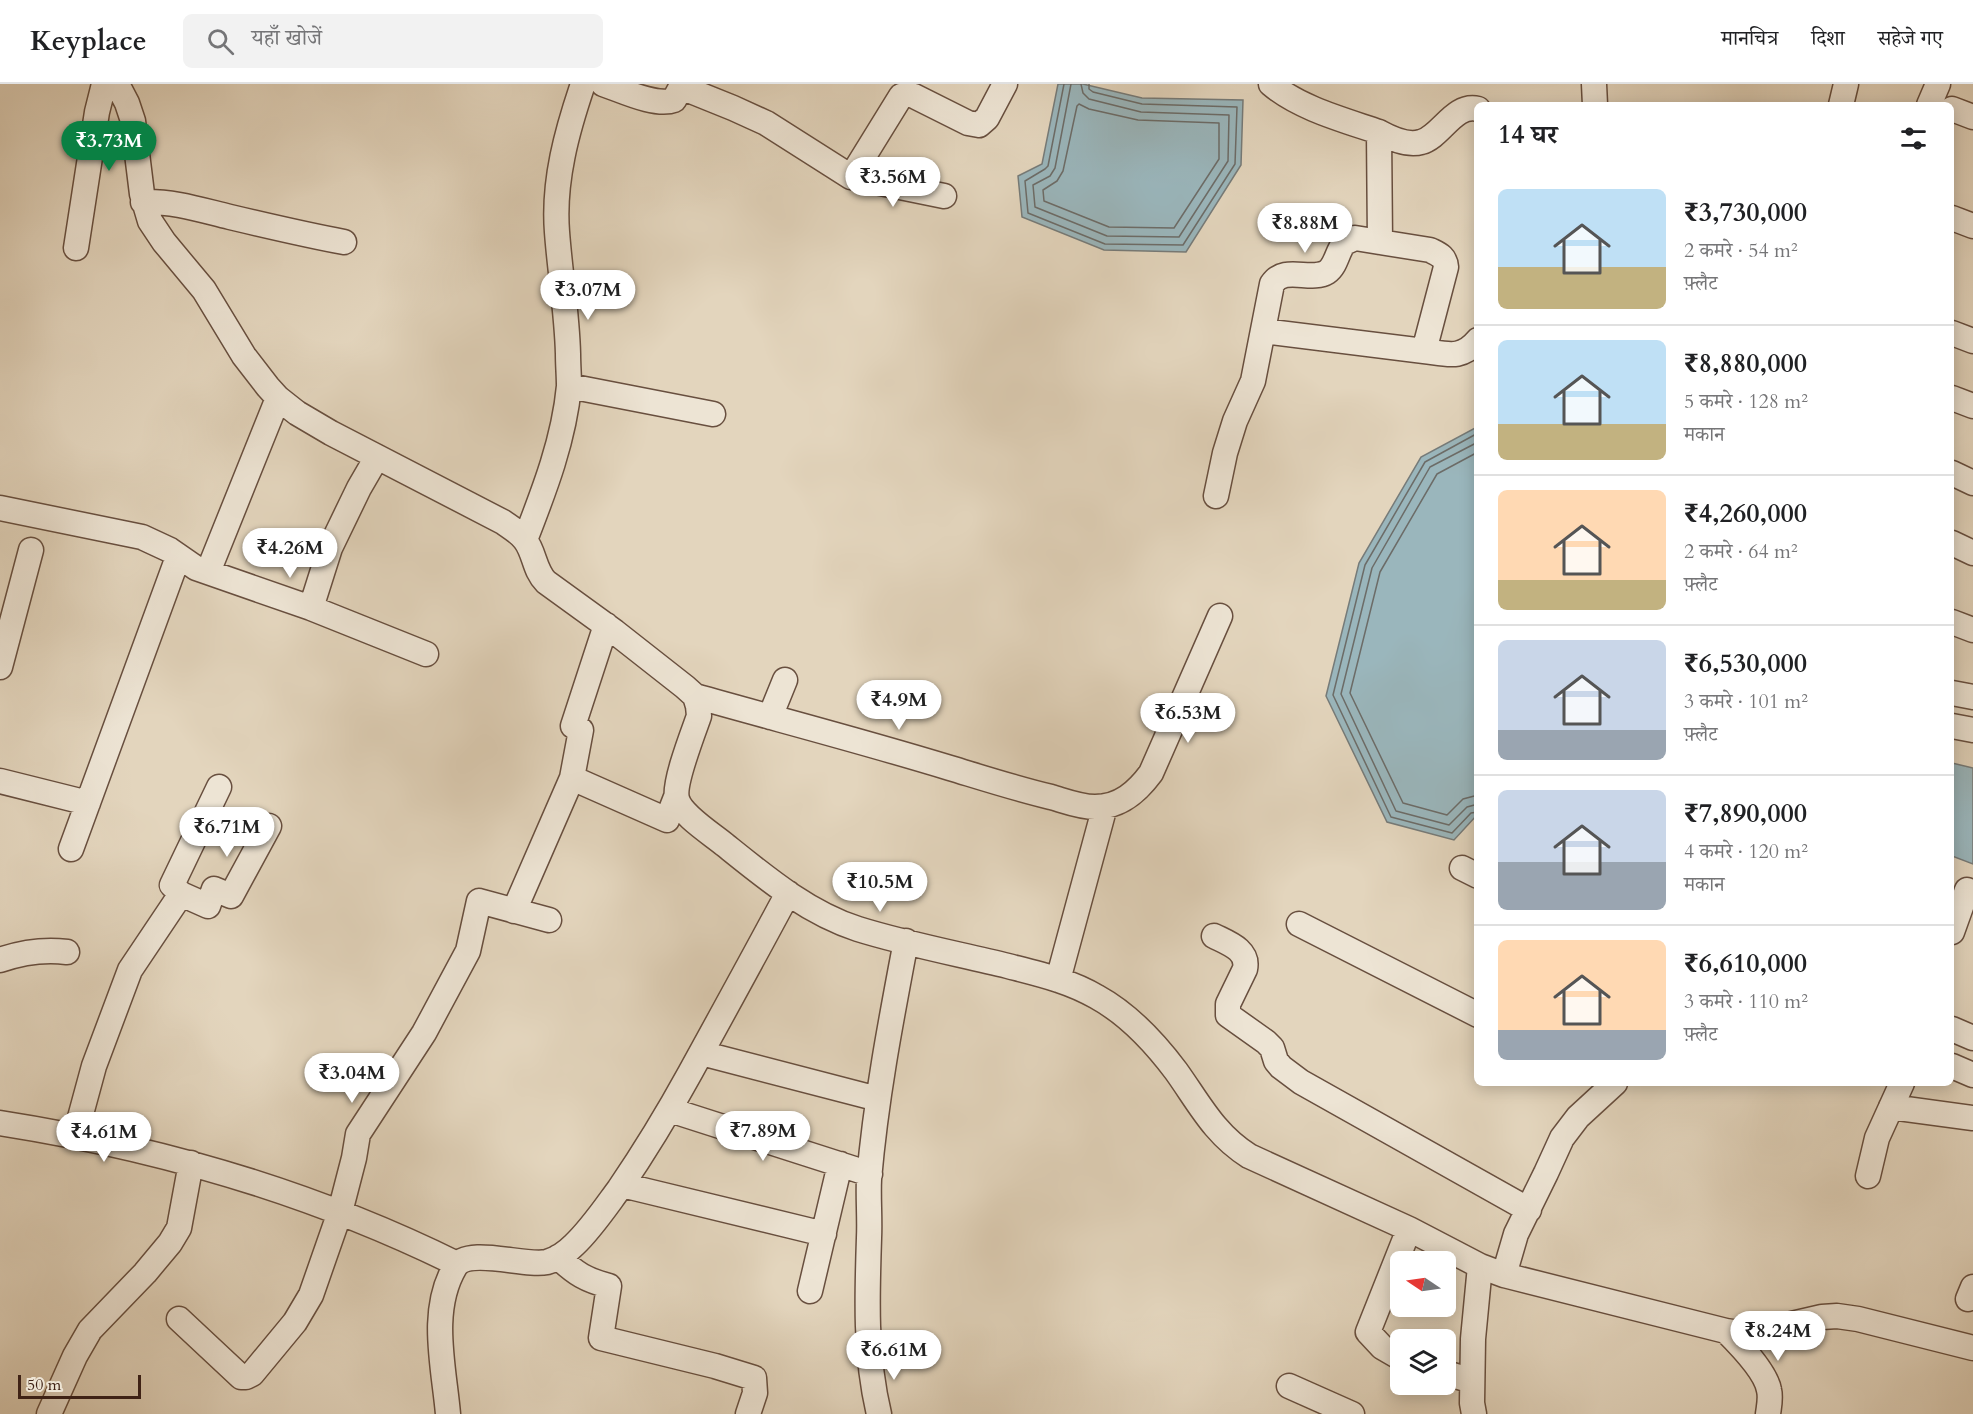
<!DOCTYPE html>
<html lang="hi">
<meta charset="utf-8">
<style>
body{margin:0;font-family:Cardo,"Noto Serif Devanagari",serif;background:#f2f2f2;color:#202124;height:100vh;display:flex;flex-direction:column;font-size:22px;white-space:nowrap}
*{box-sizing:border-box;margin:0}
p{font-size:20px;color:#757577}
.icon{flex:none;width:33px;height:33px;fill:none;stroke:currentColor;stroke-width:2;stroke-linecap:round;stroke-linejoin:round}
.map{position:relative;flex:1;overflow:hidden}
.drawer{position:absolute;left:1474px;top:18px;width:480px;height:984px;display:flex;flex-direction:column;background:#fff;border-radius:9px;box-shadow:0 3px 15px #0003}
.drawer>*{flex:none}
.needle{width:39px;rotate:283deg}
.buttons{position:absolute;left:1390px;top:1167px;display:grid;gap:12px}
.buttons a{display:grid;place-items:center;width:66px;height:66px;border-radius:9px;background:#fff;box-shadow:0 3px 15px #0003;font-size:30px}
.scale{position:absolute;left:18px;bottom:15px;width:123px;box-sizing:border-box;padding-left:6px;border:3px solid #3f2215;border-top:0;font-size:16px;line-height:21px;white-space:nowrap;color:#3f2215;-webkit-text-stroke:4px #ede4d4;paint-order:stroke}
.price{position:absolute;translate:-50% -51px;padding:0 14px;border-radius:21px;background:#fff;color:#222;font-size:20px;line-height:39px;filter:drop-shadow(0 2px 3px #0008)}
.price::after{content:'';position:absolute;left:50%;top:36px;width:18px;height:14px;margin-left:-9px;background:inherit;clip-path:polygon(0 0,100% 0,50% 100%)}
.price.active{background:#0b8043;color:#fff}
ul{padding:0;list-style:none}
li{display:flex;align-items:center;gap:18px;height:150px;padding:0 24px}
li+li{border-top:2px solid #e0e0e0}
li span{display:grid;place-items:center;flex:none;width:168px;height:120px;border-radius:9px;color:#555}
li>.icon{margin-inline-start:auto}
span .icon{width:72px;height:72px;fill:#fffc;stroke-width:1}
li b{font-size:26px}
h2{display:flex;justify-content:space-between;align-items:center;height:72px;padding:0 24px;font-size:26px}
header{display:flex;align-items:center;gap:36px;box-sizing:border-box;height:84px;padding:0 30px;background:#fff;border-bottom:2px solid #e0e0e0}
header strong{font-size:28px}
nav{display:flex;gap:33px;margin-inline-start:auto;font-size:21px}
.search{width:420px;height:54px;background:#f2f2f2;display:flex;align-items:center;gap:15px;box-sizing:border-box;padding:0 21px;border-radius:9px;color:#757577;font-size:22px}
.map>svg:first-child{display:block}
</style>
<header>
<strong>Keyplace</strong>
<div class="search"><svg class="icon" aria-label="search" viewBox="0 0 24 24"><circle cx="10" cy="10" r="6"/><path d="M15 15l6 6"/></svg>यहाँ खोजें</div>
<nav><a>मानचित्र</a><a>दिशा</a><a>सहेजे गए</a></nav>
</header>
<div class="map">
<svg width="1973" height="1330" viewBox="0 0 1973 1330">
<rect width="100%" height="100%" fill="#e3d5bd"/>
<filter id="stains"><feTurbulence type="fractalNoise" baseFrequency=".00333" numOctaves="4"/><feColorMatrix values="0 0 0 0 .2 0 0 0 0 .09 0 0 0 0 .02 0 0 0 .5 -.17"/></filter>
<radialGradient id="worn" r=".72"><stop offset=".6" stop-color="#630" stop-opacity="0"/><stop offset="1" stop-color="#630" stop-opacity=".3"/></radialGradient>
<path fill="#9ab6bc" stroke="#767b79" stroke-width="1.5" d="M1058 0H1083L1142 14 1243 16 1241 81 1186 168 1104 166 1022 133 1018 92 1042 80Z
M1477 343V731L1454 756 1387 738 1326 612 1359 479 1421 373Z
M1952 679 1973 684V780L1952 772Z"/>
<g fill="none" stroke-linecap="round" stroke-linejoin="round">
<path stroke="#6c6c68" stroke-width="1.5" d="M1064 0 1048 82 1045 85 1025 97 1028 129 1105 160 1183 161 1235 80 1237 23 1142 20 1093 8 1089 5V0
M1071 0 1055 84 1050 92 1033 101 1035 123 1107 152 1179 153 1228 77 1229 31 1141 28 1089 15 1083 9 1081 0
M1079 20 1089 25 1138 36 1219 39V75L1174 144 1109 143 1044 117 1043 106 1057 97 1063 87 1077 22Z
M1478 349 1425 378 1365 481 1333 611 1391 733 1452 749 1471 729 1478 728
M1478 358 1430 383 1372 484 1341 610 1396 727 1449 741 1467 723 1478 720
M1478 368 1437 390 1380 488 1350 609 1403 719 1447 731 1463 715 1478 711"/>
<defs>
<path id="minor" d="M117 0 127 19 133 37 142 110 150 137 164 158 204 206 244 272 268 303 278 314 297 329 331 349 503 438C510 443 519 448 525 456 535 469 534 486 546 498L615 548 685 603 695 612 698 622 699 632C693 649 673 700 677 715 681 731 712 750 725 761 766 794 808 829 858 845 906 860 959 870 1008 882 1039 890 1070 897 1097 913 1128 930 1155 959 1176 987 1199 1019 1214 1050 1249 1072L1409 1145 1480 1182 1504 1191 1726 1247 1747 1250 1822 1233 1837 1232 1858 1235 1973 1264
M603 0C621 6 656 23 674 16L681 3 733 24 766 39 851 93 901 12 907 10 914 12 968 39 979 41 987 34 1005 0
M1271 0C1299 24 1344 36 1379 48
M1594 0 1595 21
M1841 21 1846 0
M1929 21 1938 0
M1952 25 1973 33
M851 93 944 112
M143 118C174 117 201 126 230 133 268 142 306 151 344 158
M1952 134 1973 142
M1380 158 1379 48C1390 54 1408 62 1421 58 1441 53 1454 19 1478 25
M76 164 97 28 104 0
M1263 247 1424 267
M1952 249 1973 257
M569 302 713 330
M1952 314 1973 322
M1952 389 1973 399
M1216 412 1225 369 1235 337 1253 297 1272 200C1284 181 1311 198 1327 188 1336 182 1337 168 1344 159L1355 154 1430 166C1438 170 1445 172 1446 183L1424 267C1448 270 1461 276 1478 256
M0 424 142 453 170 466 196 484 311 524 426 570
M525 456C544 407 564 356 569 302 569 292 568 281 568 270 567 229 560 189 557 148 553 97 567 47 583 0
M1952 459 1973 469
M208 488 278 314
M311 524 330 464 359 404 377 373
M1952 538 1973 546
M0 583 31 466
M1952 609 1973 613
M695 612C780 636 865 658 950 684 983 694 1017 705 1051 713 1065 717 1080 723 1095 723 1120 723 1137 708 1151 689L1220 532
M770 633 785 596
M1952 642 1973 646
M572 694 581 646 573 642 606 541
M0 697 88 719
M71 765 178 473
M1462 784 1478 792
M181 810 208 822 214 805 231 812 269 742
M514 827 572 694 667 736 676 713
M1299 840 1478 931
M1952 848 1967 806
M1214 852C1228 859 1249 866 1245 885L1228 920V931L1266 958 1272 964 1276 977 1281 983 1301 998 1529 1126
M0 876C23 868 43 865 67 868
M1058 896 1105 722
M1952 945 1973 954
M701 969 878 1015
M1952 982 1973 991
M1891 1023 1973 1034
M670 1026 870 1090
M0 1039C160 1064 311 1108 457 1180
M75 1052 94 982 130 886 181 810 172 801 219 703
M1868 1092 1877 1054 1902 999
M622 1101 824 1150
M558 1173C576 1190 586 1196 609 1202L601 1254 715 1282 754 1294 755 1309 748 1330
M1504 1191 1516 1150 1546 1089 1562 1054 1578 1033 1615 999
M810 1207 840 1080
M1968 1215 1973 1203
M179 1235 241 1293H246L252 1290 295 1238 311 1211 340 1128 354 1074 358 1050 424 949 468 867 479 817 549 836
M1726 1247C1739 1260 1766 1288 1769 1306 1771 1314 1769 1322 1768 1330
M1401 1274 1382 1263 1368 1248 1409 1145
M1446 1289 1472 1297
M1289 1302 1352 1330
M49 1330 75 1272 90 1246 145 1189 170 1159 179 1144 191 1079
M448 1330C444 1283 429 1227 455 1183 468 1162 524 1183 547 1178 557 1175 566 1169 574 1161 591 1145 605 1124 619 1105 645 1067 668 1029 690 989 723 929 756 869 788 809
M879 1330C865 1272 867 1213 869 1154 870 1134 868 1114 869 1095 876 1014 891 936 906 857
M1474 1330 1472 1319 1473 1255 1480 1182"/>
</defs>
<use href="#minor" stroke="#684f3f" stroke-width="27"/>
<use href="#minor" stroke="#ede4d4" stroke-width="24"/>
</g>
<rect width="100%" height="100%" filter="url(#stains)"/>
<rect width="100%" height="100%" fill="url(#worn)"/>
</svg>
<div class="buttons">
<a><svg class="needle" viewBox="-14 -14 28 28"><path d="M0-13l5 13h-10z" fill="#e53935"/><path d="M0 13l5-13h-10z" fill="#757577"/></svg></a>
<a><svg class="icon" aria-label="layers" viewBox="0 0 24 24"><path d="M12 4l9 5-9 5-9-5zM3 14l9 5 9-5"/></svg></a>
</div>
<div class="scale">50 m</div>
<b class="price active" style="left:109px;top:88px">₹3.73M</b>
<b class="price" style="left:893px;top:124px">₹3.56M</b>
<b class="price" style="left:1305px;top:170px">₹8.88M</b>
<b class="price" style="left:588px;top:237px">₹3.07M</b>
<b class="price" style="left:290px;top:495px">₹4.26M</b>
<b class="price" style="left:899px;top:647px">₹4.9M</b>
<b class="price" style="left:1188px;top:660px">₹6.53M</b>
<b class="price" style="left:227px;top:774px">₹6.71M</b>
<b class="price" style="left:880px;top:829px">₹10.5M</b>
<b class="price" style="left:352px;top:1020px">₹3.04M</b>
<b class="price" style="left:763px;top:1078px">₹7.89M</b>
<b class="price" style="left:104px;top:1079px">₹4.61M</b>
<b class="price" style="left:1778px;top:1278px">₹8.24M</b>
<b class="price" style="left:894px;top:1297px">₹6.61M</b>
<section class="drawer">
<h2>14 घर<svg class="icon" aria-label="filters" viewBox="0 0 24 24"><path d="M4 7h16M4 17h16"/><circle cx="9" cy="7" r="2"/><circle cx="15" cy="17" r="2"/></svg></h2>
<ul>
<li><span style="background:linear-gradient(#bfe0f5 65%,#c2b280 0)"><svg class="icon" aria-label="home" viewBox="0 0 24 24"><path d="M3 11l9-7 9 7M6 9v11h12V9"/></svg></span><div><b>₹3,730,000</b><p>2 कमरे · 54 m²</p><p>फ़्लैट</p></div></li>
<li><span style="background:linear-gradient(#bfe0f5 70%,#c2b280 0)"><svg class="icon" aria-label="home" viewBox="0 0 24 24"><path d="M3 11l9-7 9 7M6 9v11h12V9"/></svg></span><div><b>₹8,880,000</b><p>5 कमरे · 128 m²</p><p>मकान</p></div></li>
<li><span style="background:linear-gradient(#ffd9b3 75%,#c2b280 0)"><svg class="icon" aria-label="home" viewBox="0 0 24 24"><path d="M3 11l9-7 9 7M6 9v11h12V9"/></svg></span><div><b>₹4,260,000</b><p>2 कमरे · 64 m²</p><p>फ़्लैट</p></div></li>
<li><span style="background:linear-gradient(#c9d6e8 75%,#9aa5b1 0)"><svg class="icon" aria-label="home" viewBox="0 0 24 24"><path d="M3 11l9-7 9 7M6 9v11h12V9"/></svg></span><div><b>₹6,530,000</b><p>3 कमरे · 101 m²</p><p>फ़्लैट</p></div></li>
<li><span style="background:linear-gradient(#c9d6e8 60%,#9aa5b1 0)"><svg class="icon" aria-label="home" viewBox="0 0 24 24"><path d="M3 11l9-7 9 7M6 9v11h12V9"/></svg></span><div><b>₹7,890,000</b><p>4 कमरे · 120 m²</p><p>मकान</p></div></li>
<li><span style="background:linear-gradient(#ffd9b3 75%,#9aa5b1 0)"><svg class="icon" aria-label="home" viewBox="0 0 24 24"><path d="M3 11l9-7 9 7M6 9v11h12V9"/></svg></span><div><b>₹6,610,000</b><p>3 कमरे · 110 m²</p><p>फ़्लैट</p></div></li>
</ul>
</section>
</div>
